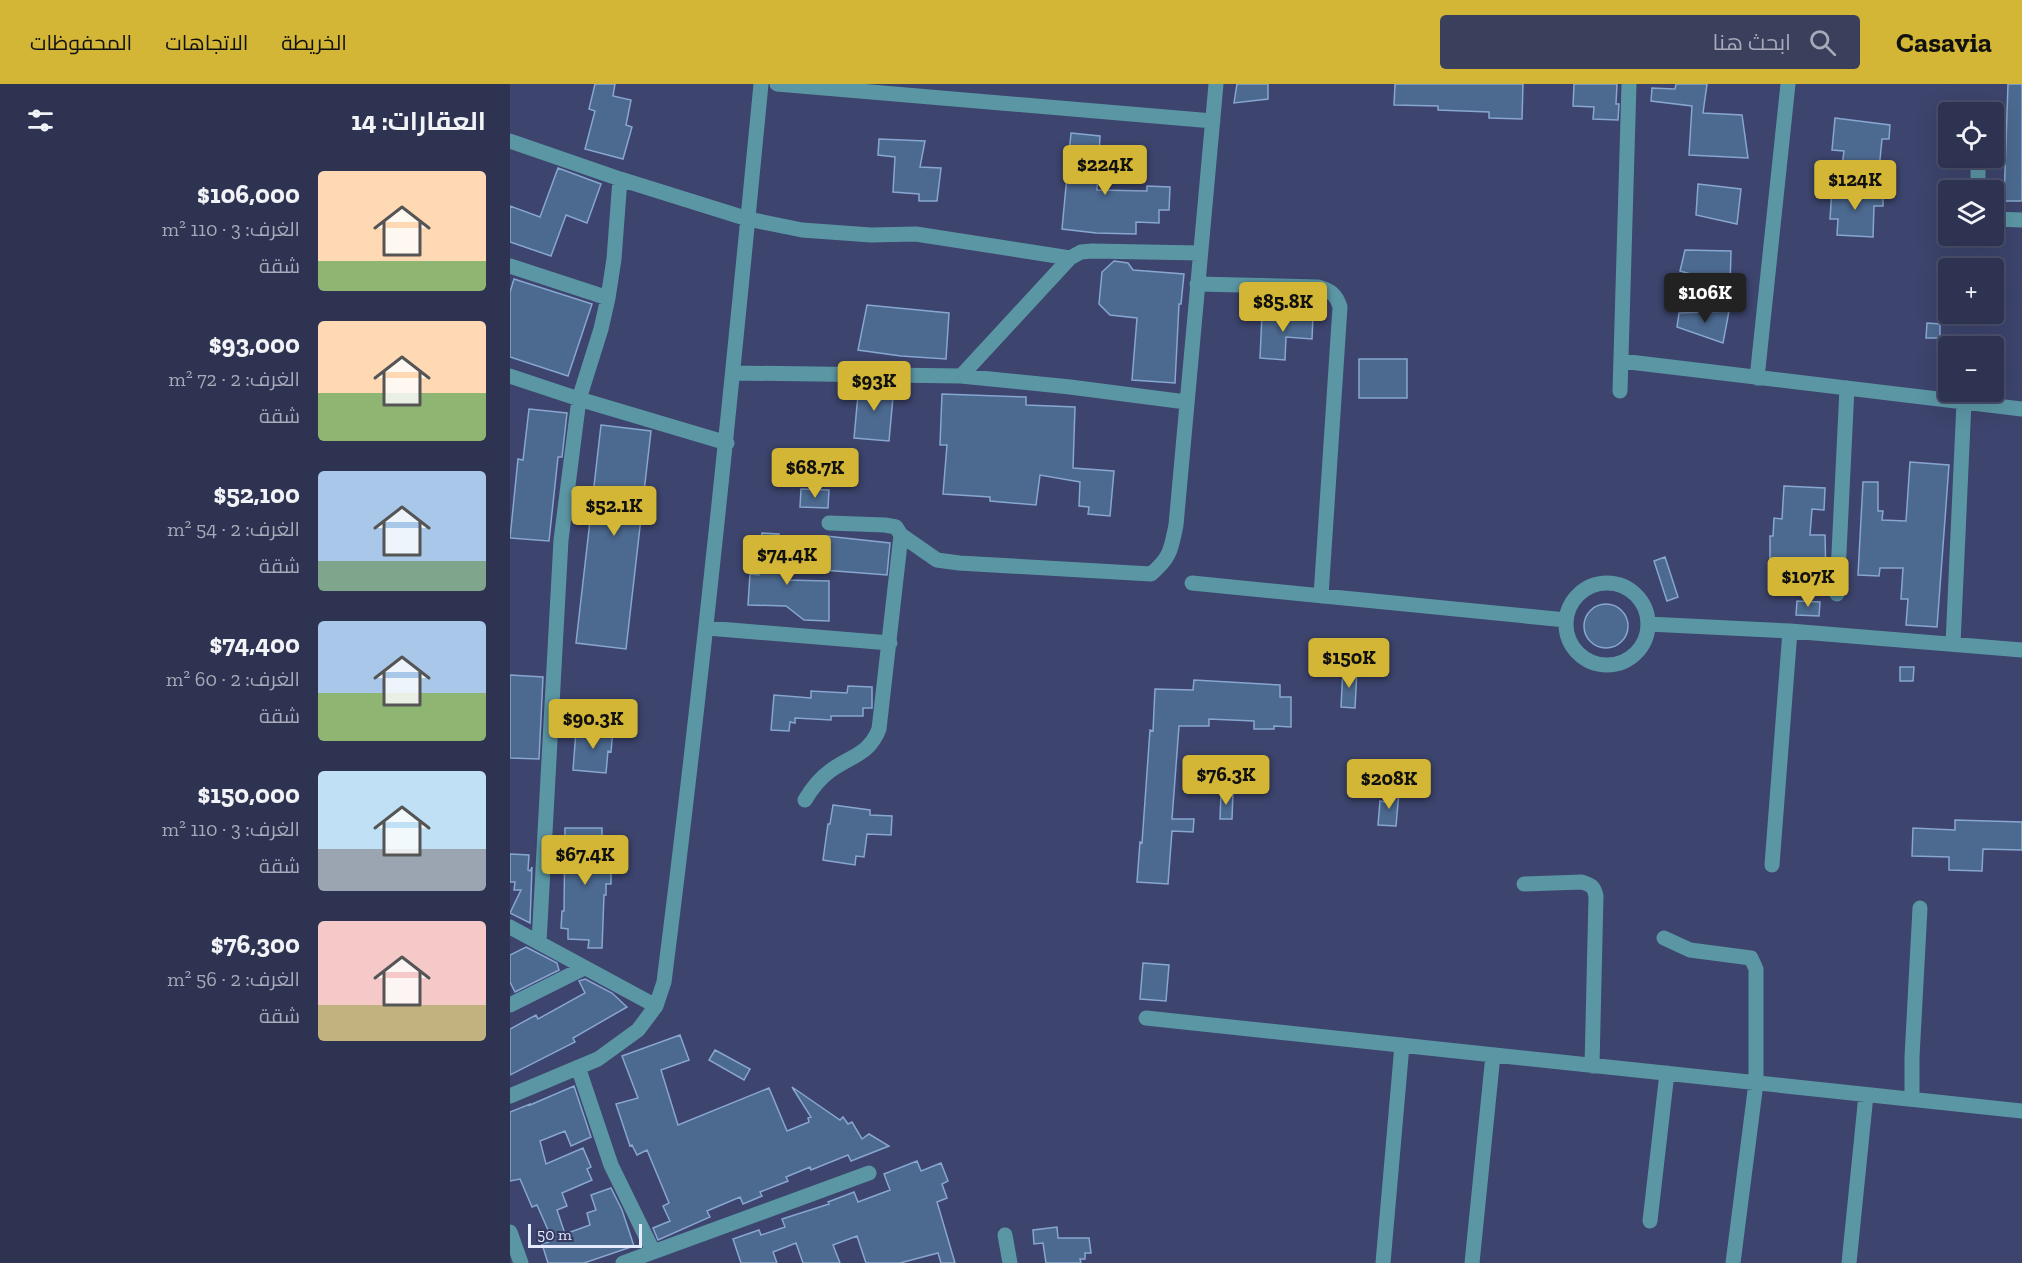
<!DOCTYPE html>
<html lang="ar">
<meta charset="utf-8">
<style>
body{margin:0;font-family:"Zilla Slab",Cairo,serif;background:#3a3f5c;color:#f1f3f6;direction:rtl;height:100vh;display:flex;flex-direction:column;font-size:22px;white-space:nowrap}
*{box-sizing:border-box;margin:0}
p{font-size:20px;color:#a7aab8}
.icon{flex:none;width:33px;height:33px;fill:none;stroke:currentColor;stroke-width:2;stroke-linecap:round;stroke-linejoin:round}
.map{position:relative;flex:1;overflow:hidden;direction:ltr}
.sheet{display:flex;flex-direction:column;background:#2e3352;width:510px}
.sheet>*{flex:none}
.tools{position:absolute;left:1428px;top:18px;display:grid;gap:12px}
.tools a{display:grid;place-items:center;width:66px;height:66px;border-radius:6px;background:#2e3352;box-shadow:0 6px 24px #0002,0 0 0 2px #494e69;font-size:30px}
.scale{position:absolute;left:18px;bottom:15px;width:114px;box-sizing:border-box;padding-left:6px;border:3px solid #e5eafe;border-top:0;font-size:16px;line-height:21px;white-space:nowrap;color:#e5eafe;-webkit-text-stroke:4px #333961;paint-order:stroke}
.price{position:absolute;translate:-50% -51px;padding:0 14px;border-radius:6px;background:#d3b635;color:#111;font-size:20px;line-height:39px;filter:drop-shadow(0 2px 3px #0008)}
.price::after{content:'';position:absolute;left:50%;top:36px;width:18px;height:14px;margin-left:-9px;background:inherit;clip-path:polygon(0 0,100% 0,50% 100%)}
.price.active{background:#222;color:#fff}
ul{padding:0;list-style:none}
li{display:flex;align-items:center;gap:18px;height:150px;padding:0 24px}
li span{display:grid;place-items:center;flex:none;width:168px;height:120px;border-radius:6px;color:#555}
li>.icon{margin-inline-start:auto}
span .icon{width:72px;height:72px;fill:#fffc;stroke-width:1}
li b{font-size:26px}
h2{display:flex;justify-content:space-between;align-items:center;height:72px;padding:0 24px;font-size:26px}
header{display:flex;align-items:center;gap:36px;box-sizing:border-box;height:84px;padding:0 30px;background:#d3b635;color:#111}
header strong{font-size:28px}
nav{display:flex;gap:33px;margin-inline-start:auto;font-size:21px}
.search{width:420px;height:54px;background:#3a3f5c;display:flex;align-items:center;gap:15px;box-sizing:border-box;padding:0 21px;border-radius:6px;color:#a7aab8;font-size:22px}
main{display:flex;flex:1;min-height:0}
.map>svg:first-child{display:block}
</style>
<header>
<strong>Casavia</strong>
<div class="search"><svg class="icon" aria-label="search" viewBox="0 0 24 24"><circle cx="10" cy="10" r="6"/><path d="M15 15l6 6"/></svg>ابحث هنا</div>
<nav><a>الخريطة</a><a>الاتجاهات</a><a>المحفوظات</a></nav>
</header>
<main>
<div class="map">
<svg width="1512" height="1179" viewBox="0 0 1512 1179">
<rect width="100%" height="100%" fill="#3d446d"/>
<path fill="#4c698f" stroke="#87a6d0" stroke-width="1.5" d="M85 0H105L103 12 121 16 116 41 122 43 113 75 75 65 85 27 79 25Z
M727 0H758V15L724 19Z
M885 0H1013L1012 35 979 34V28L928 26V22L884 21Z
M1064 0H1107L1106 20H1109L1108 36 1083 35 1084 23 1063 22Z
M1166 0H1197L1193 29 1232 31 1238 74 1179 71 1182 22 1141 17 1142 4 1165 5Z
M1498 0H1512V117H1494Z
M1325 34 1380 41 1379 55H1372L1369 86 1332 82 1334 67 1322 66Z
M561 49 590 52 587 106 637 107V102L660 103 659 126H649V139L626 138V150L586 149 552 145Z
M369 55 415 57 410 83 431 84 427 117H409V110L383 108 385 73 368 71Z
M48 84 91 100 77 139 56 131 41 172 0 158V122L30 133Z
M1188 100 1231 105 1227 140 1186 131Z
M1322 105 1373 107V122H1364L1363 153 1327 151 1328 135H1320Z
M1175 166 1221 167 1220 201 1170 187Z
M604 177 618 179 623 186 674 190 671 220H669L665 299 622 296 627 234 600 231 589 220 592 188Z
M4 195 82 220 58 292 0 273V208Z
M357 221 439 229 436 275 391 272 348 266Z
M1219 227 1213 259 1167 243 1169 229Z
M752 230 803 232 802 255 776 253 775 276 750 274Z
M1417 239 1430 240V254H1416Z
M849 275H897V314H849Z
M349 300 384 302 379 357 344 354Z
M432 310 516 313V321L565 323 563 384 604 387 600 432 578 430 579 423 569 422 570 398 530 391 526 421 480 417V413L433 410 437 361H430Z
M19 325 57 329 52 373H48L39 457 0 454 8 375 13 376Z
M91 341 141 347 116 565 66 559Z
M1400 378 1439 381 1427 543 1396 541 1398 515H1391L1393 484H1370L1369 492 1348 491 1353 398H1368V427H1373L1372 436 1396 437Z
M1274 402 1315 404 1314 426 1302 425 1300 451H1315L1316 493 1260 494V452H1263L1264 434 1272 435Z
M291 405 319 406 318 424 290 423Z
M252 449 269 450 267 470 278 471 276 496 319 497V537L294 536 276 522 238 521 240 490 249 491Z
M316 452 380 459 377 491 313 486Z
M1155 473 1168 513 1157 517 1144 477Z
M1287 517 1310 518 1309 532 1286 531Z
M1074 542a22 22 0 1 1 44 0a22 22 0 1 1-44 0Z
M1390 583H1404L1403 597H1390Z
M833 585 847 586 845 624 831 623Z
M0 591 33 593 29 675 0 674Z
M684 596 770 601V613H781V643L764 642V645H744V637L699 635V642H669L662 735H684L683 748 662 747 658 800 627 798 630 758 632 759 640 646 643 647 645 605 683 606Z
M338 602 362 603V624H353V632H321V636L285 634V639L280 638 279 647 261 646 264 611 301 614V607L337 609Z
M78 642 103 645 101 668 98 667 96 689 63 686 66 647 77 648Z
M877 707 889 708 886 742 868 741 870 717 875 718Z
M711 709H723L722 735H710Z
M323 721 360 726V731L382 732 381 751 357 750 354 773 346 772 345 781 313 776 318 740H320Z
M1445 736 1512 738V766L1473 765 1472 787 1439 786V773L1402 772 1403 744 1445 746Z
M55 744H92V786H101V800H96V811H94L92 864H78L79 856 58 855V845L51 844 52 827H54Z
M0 770 19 771 18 786 20 787 22 783 20 839 0 829 11 806H4L5 798H0Z
M16 863 47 879 49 886 5 908 0 898V871Z
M633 879 659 881 656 917 630 915Z
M75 895 102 909 117 923 63 954 65 958 0 991V945L26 931 28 935 75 909 69 897Z
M170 951 179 976 151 986 168 1041 259 1004 277 1047 299 1038 298 1034 301 1033 282 1003 330 1036 333 1033 338 1040 342 1038 352 1055 359 1050 379 1062 341 1077 338 1071 301 1086 300 1083 276 1093 278 1097 250 1108 252 1112 233 1120 230 1113 197 1127 200 1133 148 1156 143 1144 160 1137 153 1122 159 1119 137 1066 127 1071 122 1061 120 1062 106 1020 128 1014 112 972Z
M205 966 240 985 234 996 199 976Z
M64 1002 81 1053 61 1062 55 1047 30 1057 36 1080 73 1064 81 1083 77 1085 82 1096 52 1109 57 1122 47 1126 55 1150 80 1141 77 1129 86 1126 81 1111 101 1104 112 1126 124 1162 74 1179H38L32 1160 39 1158 35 1147 38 1146 27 1121 22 1123 10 1095 0 1097V1028L20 1020V1021Z
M407 1077 411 1087 431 1079 438 1097 432 1100 437 1114 427 1118 445 1179H431L428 1169 390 1179H356L347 1152 323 1161 330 1179H293L286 1159 263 1168 267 1179H231L223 1155 249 1146 251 1151 275 1143 272 1135 319 1120 318 1118 339 1110 344 1108 348 1118 380 1106 374 1090Z
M547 1143 548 1154H579L581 1169H575V1175H570L571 1179H536L533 1159 524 1160 523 1146Z"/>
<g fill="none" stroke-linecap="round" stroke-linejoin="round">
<path stroke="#5b96a5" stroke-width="15" d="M267 0 703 37
M0 57 110 95 238 135 292 146 361 151 406 150 560 174
M1468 79V106
M1484 135 1512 136
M0 182 98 214
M687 200 808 203C821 207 826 210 830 223L811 512
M1111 277 1512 325
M224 289 451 292 560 303 676 318
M0 292 69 315 217 359
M451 292 560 174 571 168 582 167 690 169
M1247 294 1278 0
M1110 307 1119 0
M391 451 427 476 449 479 641 490C661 473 661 465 666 441L706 0
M682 499 1056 536
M1056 540a41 41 0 1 1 82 0a41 41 0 1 1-82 0Z
M1327 510 1337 304
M1138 540 1280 547 1512 566
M197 544 380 559
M1443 560 1454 318
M295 716C302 704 309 695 320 687 340 672 359 671 369 645L391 451 386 443 375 441 319 439
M1262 781 1280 547
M1014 800 1072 798C1081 801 1084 802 1086 812L1082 982
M0 843 146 922
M1154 854 1180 866 1241 874 1246 885V999L1223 1179
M29 858 51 456 69 315 91 245 98 214 104 175 110 95
M0 921 74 884
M636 934 1512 1027
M68 983 101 1081 143 1167
M0 1012 88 975 128 946 146 922 154 898C192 599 222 300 251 0
M1402 1014V973L1410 824
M1140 1137 1157 989
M0 1148 11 1179
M495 1151 500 1179
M113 1179 359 1089
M873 1179 892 961
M962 1179 983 971
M1339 1179 1356 1011"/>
</g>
</svg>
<div class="tools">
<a><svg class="icon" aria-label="locate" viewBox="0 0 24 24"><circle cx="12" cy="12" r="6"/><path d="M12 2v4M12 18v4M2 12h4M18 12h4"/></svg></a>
<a><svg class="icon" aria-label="layers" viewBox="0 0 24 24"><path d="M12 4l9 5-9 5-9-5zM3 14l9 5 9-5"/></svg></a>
<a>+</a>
<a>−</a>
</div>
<div class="scale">50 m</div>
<b class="price" style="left:595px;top:112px">$224K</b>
<b class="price" style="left:1345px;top:127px">$124K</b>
<b class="price active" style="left:1195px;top:240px">$106K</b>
<b class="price" style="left:773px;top:249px">$85.8K</b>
<b class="price" style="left:364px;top:328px">$93K</b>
<b class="price" style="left:305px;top:415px">$68.7K</b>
<b class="price" style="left:104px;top:453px">$52.1K</b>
<b class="price" style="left:277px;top:502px">$74.4K</b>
<b class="price" style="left:1298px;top:524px">$107K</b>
<b class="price" style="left:839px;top:605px">$150K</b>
<b class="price" style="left:83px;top:666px">$90.3K</b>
<b class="price" style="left:716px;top:722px">$76.3K</b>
<b class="price" style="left:879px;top:726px">$208K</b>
<b class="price" style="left:75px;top:802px">$67.4K</b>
</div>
<section class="sheet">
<h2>العقارات: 14<svg class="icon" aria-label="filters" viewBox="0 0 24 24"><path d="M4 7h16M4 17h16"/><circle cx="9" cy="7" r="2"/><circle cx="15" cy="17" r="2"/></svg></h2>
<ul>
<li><span style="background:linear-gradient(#ffd9b3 75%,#8fb573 0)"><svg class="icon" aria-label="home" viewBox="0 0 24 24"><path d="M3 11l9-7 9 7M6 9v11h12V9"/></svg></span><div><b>$106,000</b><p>الغرف: 3 · 110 m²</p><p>شقة</p></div></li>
<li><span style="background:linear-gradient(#ffd9b3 60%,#8fb573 0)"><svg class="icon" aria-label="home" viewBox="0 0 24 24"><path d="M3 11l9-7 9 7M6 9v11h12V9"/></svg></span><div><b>$93,000</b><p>الغرف: 2 · 72 m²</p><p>شقة</p></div></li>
<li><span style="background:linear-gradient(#a9c7e8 75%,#7fa58c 0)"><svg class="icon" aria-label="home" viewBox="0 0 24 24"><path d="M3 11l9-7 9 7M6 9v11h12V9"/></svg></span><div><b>$52,100</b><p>الغرف: 2 · 54 m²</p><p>شقة</p></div></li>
<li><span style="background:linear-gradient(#a9c7e8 60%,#8fb573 0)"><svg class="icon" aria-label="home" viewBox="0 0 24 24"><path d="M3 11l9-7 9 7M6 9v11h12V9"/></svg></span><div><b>$74,400</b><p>الغرف: 2 · 60 m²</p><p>شقة</p></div></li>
<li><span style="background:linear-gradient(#bfe0f5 65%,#9aa5b1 0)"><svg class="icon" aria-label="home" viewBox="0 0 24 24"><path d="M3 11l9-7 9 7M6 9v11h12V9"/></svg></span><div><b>$150,000</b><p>الغرف: 3 · 110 m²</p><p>شقة</p></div></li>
<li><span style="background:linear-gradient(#f6c9c9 70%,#c2b280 0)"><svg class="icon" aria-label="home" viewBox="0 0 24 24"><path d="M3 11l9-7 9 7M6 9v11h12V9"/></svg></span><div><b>$76,300</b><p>الغرف: 2 · 56 m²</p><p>شقة</p></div></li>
</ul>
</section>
</main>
